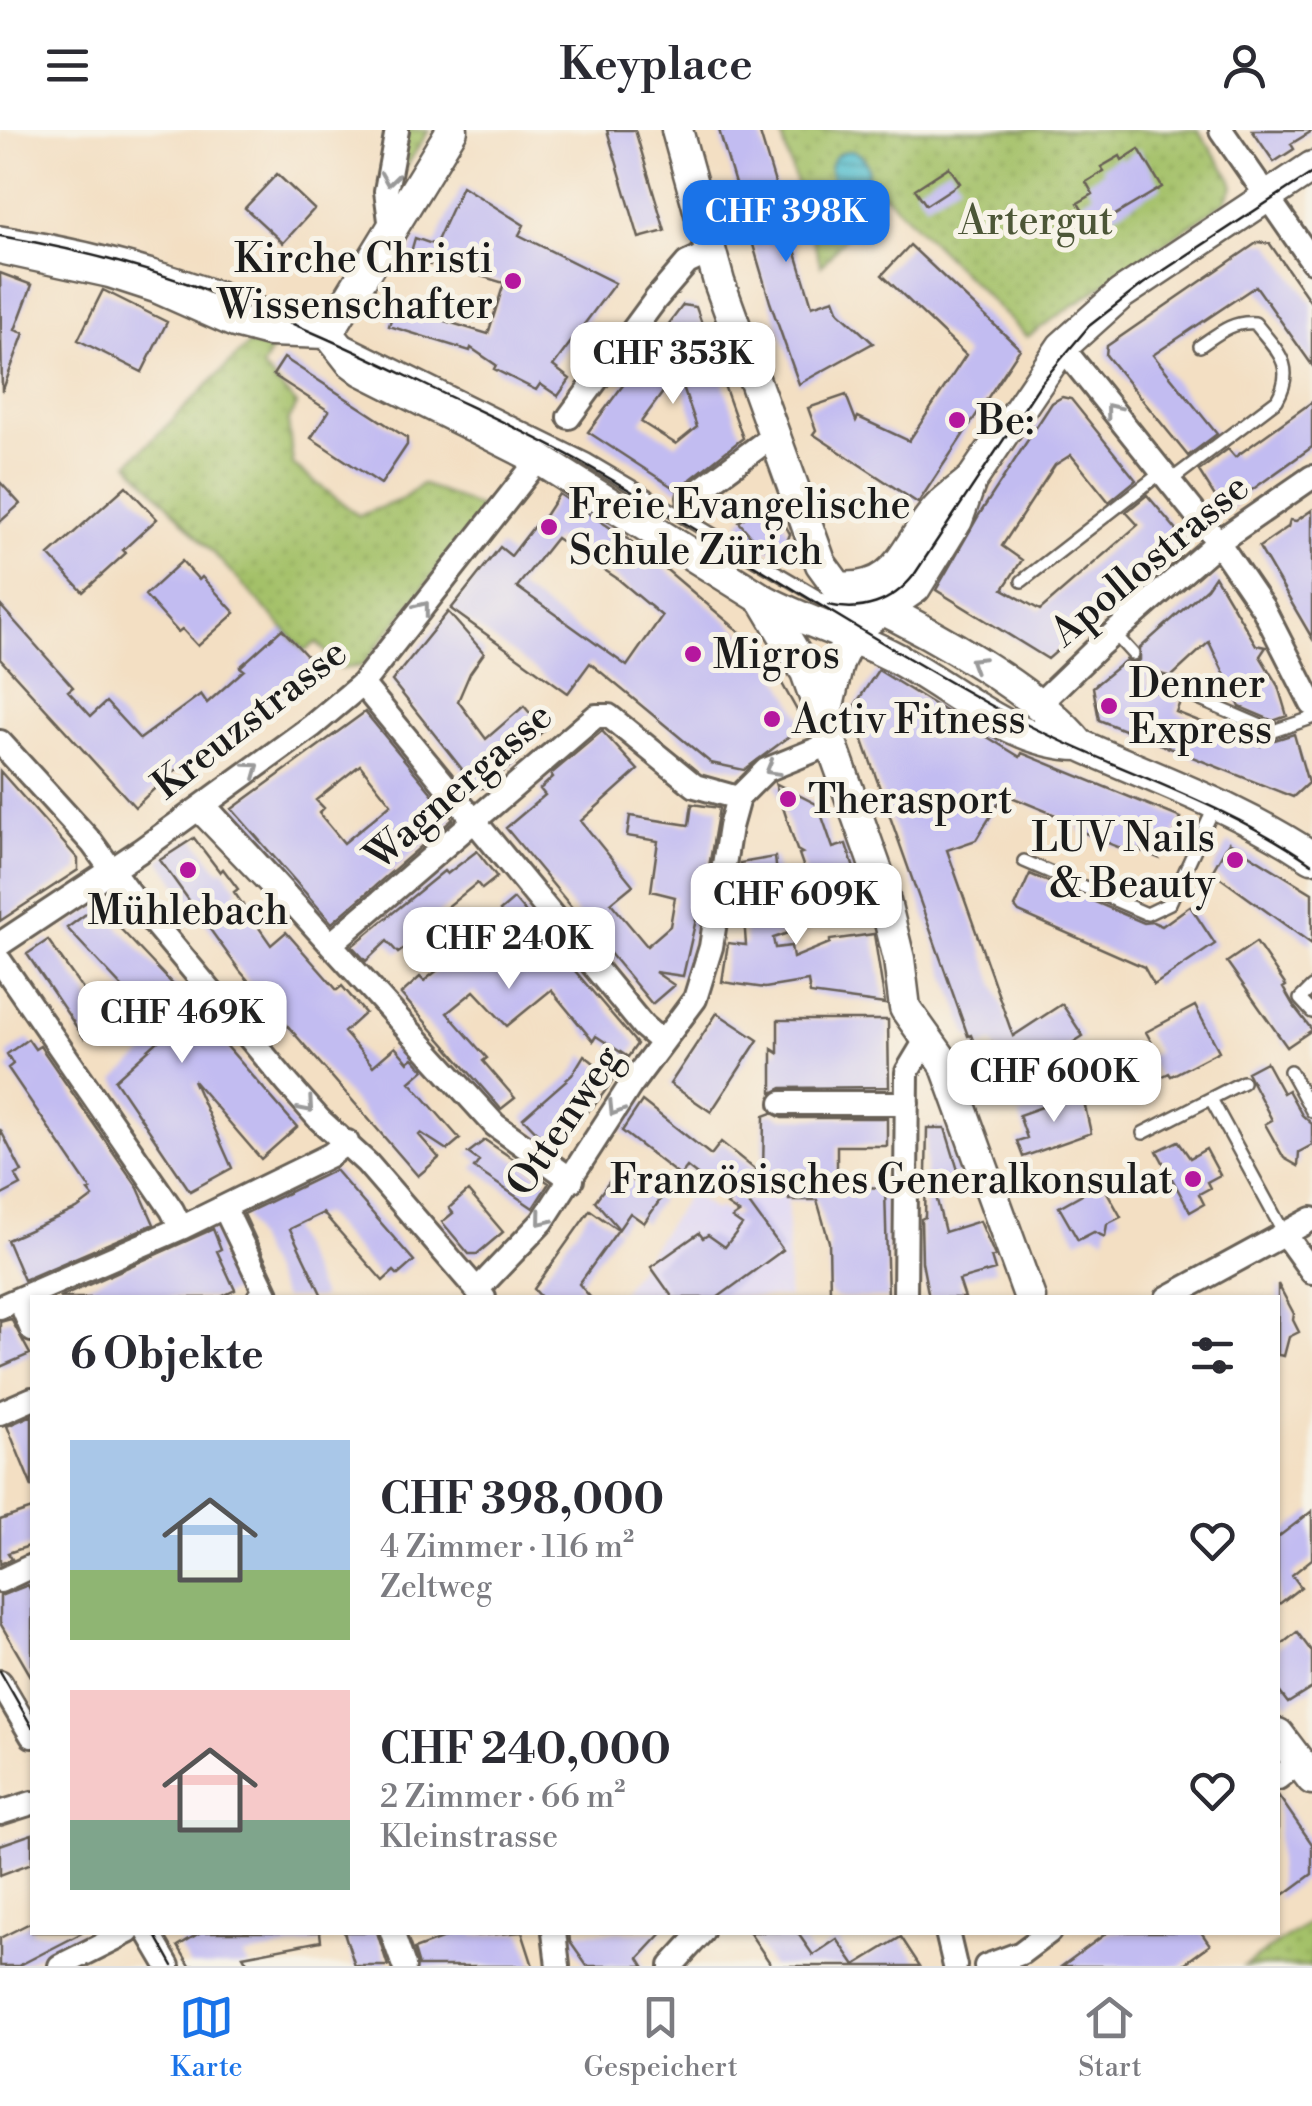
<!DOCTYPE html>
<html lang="de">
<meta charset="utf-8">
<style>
body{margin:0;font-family:"Libre Bodoni",serif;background:#f7f7f7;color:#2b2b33;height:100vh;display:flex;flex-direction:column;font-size:38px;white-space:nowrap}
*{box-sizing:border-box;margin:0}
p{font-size:32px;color:#7c7c81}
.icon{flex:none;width:55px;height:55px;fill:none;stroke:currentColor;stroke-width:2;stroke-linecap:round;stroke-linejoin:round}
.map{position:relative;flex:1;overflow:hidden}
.panel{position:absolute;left:30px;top:1165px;width:1250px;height:640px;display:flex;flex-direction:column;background:#fff;border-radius:0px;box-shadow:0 2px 8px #0004}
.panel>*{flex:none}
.price{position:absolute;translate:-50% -85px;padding:0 22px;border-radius:20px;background:#fff;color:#222;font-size:32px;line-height:65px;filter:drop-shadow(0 2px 5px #0008)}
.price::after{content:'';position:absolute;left:50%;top:60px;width:30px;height:22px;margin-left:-15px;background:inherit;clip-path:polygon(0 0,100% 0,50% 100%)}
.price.active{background:#1a73e8;color:#fff}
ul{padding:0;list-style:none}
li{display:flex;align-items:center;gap:30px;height:250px;padding:0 40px}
li span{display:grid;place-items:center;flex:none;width:280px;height:200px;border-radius:0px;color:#555}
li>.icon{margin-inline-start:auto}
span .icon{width:120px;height:120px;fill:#fffc;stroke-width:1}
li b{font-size:42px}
h2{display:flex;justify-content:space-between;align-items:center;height:120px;padding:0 40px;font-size:42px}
header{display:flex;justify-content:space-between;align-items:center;height:130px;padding:0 40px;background:#fff;font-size:45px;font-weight:600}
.dock{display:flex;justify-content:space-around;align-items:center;height:140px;border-top:2px solid #e1e1e2;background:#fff;font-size:28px;color:#7c7c81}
.dock a{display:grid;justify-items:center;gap:5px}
.dock .active{color:#1a73e8}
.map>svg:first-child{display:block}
</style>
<header><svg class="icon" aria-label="menu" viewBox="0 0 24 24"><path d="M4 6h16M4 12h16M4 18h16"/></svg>Keyplace<svg class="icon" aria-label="person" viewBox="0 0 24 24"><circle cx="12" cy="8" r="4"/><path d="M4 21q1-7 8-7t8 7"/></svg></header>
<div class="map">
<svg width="1312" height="1836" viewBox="0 0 1312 1836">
<defs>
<pattern id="park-dots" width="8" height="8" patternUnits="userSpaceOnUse" patternTransform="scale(2.5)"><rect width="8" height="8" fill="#a4c169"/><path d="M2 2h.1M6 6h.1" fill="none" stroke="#8da55a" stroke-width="1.8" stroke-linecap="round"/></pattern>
<pattern id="water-rules" width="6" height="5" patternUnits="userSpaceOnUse" patternTransform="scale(2.5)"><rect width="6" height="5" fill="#53bece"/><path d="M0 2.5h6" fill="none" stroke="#449aa6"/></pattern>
</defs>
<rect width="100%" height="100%" fill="#f7f3e8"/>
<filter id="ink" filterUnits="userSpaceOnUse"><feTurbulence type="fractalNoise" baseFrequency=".01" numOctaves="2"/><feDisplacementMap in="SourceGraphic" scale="20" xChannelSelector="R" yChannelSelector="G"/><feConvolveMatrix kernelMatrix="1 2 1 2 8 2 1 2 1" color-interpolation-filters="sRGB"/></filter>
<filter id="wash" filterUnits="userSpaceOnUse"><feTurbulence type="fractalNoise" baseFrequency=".0048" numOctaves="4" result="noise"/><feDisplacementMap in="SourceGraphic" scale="40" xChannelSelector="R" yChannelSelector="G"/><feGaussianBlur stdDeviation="2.25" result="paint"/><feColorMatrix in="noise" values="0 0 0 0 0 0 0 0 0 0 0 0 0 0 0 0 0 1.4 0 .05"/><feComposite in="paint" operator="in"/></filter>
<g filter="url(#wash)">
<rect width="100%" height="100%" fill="#f3dfc3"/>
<path fill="#ded5f5" d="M751 1057 788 1058V1167L617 1168 690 1062 715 1081 719 1077 738 1090 748 1085Z"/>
<path fill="url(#park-dots)" stroke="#606e42" stroke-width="2.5" d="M408 0H429L401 45 399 43Z
M780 0H1198L1230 47 1233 57 1226 71 1027 207 883 63 821 136Z
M249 214 272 219 262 237 297 275 288 292 293 335 359 386 403 369 422 354 484 379 362 536 340 539 317 512 305 521 129 333Z
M1312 1790V1836H1244Z"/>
<path fill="url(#water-rules)" stroke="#386d75" stroke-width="2.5" d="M830 40a19 19 0 1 1 38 0a19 19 0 1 1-38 0Z"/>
<g id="blocks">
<path fill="#c2bcf1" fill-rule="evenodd" d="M607 0H635L665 101 639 108Z
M719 0H759L812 176 834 169 839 182 873 213 799 254 770 172Z
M1252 0H1312V1L1291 14 1294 19 1274 32Z
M1139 19 1162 57 1093 98 1078 73 1093 64 1086 52 1104 41 1101 37 1120 26 1122 30Z
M949 37 960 53 926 75 915 59Z
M277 44 314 79 283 113 245 78Z
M462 56 524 95 519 105 615 153 553 236 570 249 558 266 540 254 536 260 494 239 496 235 471 218 470 221 389 196 395 176 488 204 504 153 431 131 430 135 409 129 415 108 435 115Z
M1258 112 1270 114 1312 174V235L1256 156 1153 225 1217 304 1188 326 1106 225 1107 216Z
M910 115 1020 219 918 373 813 304 816 300 808 278 846 265 856 291 858 287 909 311 966 225 882 145Z
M0 143 32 155 15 200 24 203 2 262Z
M103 160 167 192 142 242 78 210Z
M683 175 696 177 743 308 677 360 588 302ZM678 242 697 297 676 314 641 292Z
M284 228 407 308V315L381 354 311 308 329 281 273 245Z
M1062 267 1071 269 1136 350 1109 372 1071 325 1055 335 1002 416 1022 430 1003 459 1040 480 1138 395 1126 382 1147 365 1185 410 1048 529 936 460 979 385 1052 273Z
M1312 272V317L1235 372 1234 378 1221 376 1199 341 1228 319 1235 327Z
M0 352 20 374 0 392Z
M126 356 157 389 123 420 126 423 83 462 49 425Z
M559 364 641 418 748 509 775 541 805 595 744 640 711 633 590 533 568 563 451 479 500 417 511 426 538 391 541 392ZM556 408 618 449 662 486 627 536 517 457Z
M769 368 784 387 782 389 790 404 785 417 777 421 767 419 757 409 755 411 739 392Z
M1312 380V508L1259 417 1288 397 1290 390 1296 391Z
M182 431 199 450 202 447 235 483 198 516 182 499 178 502 145 465Z
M1215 446 1256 515 1266 517 1260 526 1278 556 1287 586 1273 591 1240 577 1209 512 1171 547 1154 542 1148 546 1147 553 1152 560 1180 572 1176 582 1259 615 1252 602 1275 610 1294 604 1308 653 1293 667 1099 590 1093 557 1126 530 1134 533 1140 530V518L1207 458Z
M0 475 73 557 68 561 91 586 106 572 140 609 201 564 207 573 244 540 240 537 282 499 314 534 297 550 300 553 258 591 255 588 169 645 135 677 0 529Z
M448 482 484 523 470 543 458 571 486 609 524 576 534 588 538 584 549 596 514 627 517 630 484 658H477L392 551Z
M878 540 1020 627 1022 623 1181 688 1167 723 1147 712 1158 728 1130 716 1128 721 1113 715 1078 700 1080 695 1004 664 976 710 947 720 1013 906 1062 874 1083 906 1016 950 992 912 976 918 971 905 968 906 861 605 844 592Z
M365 582 453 689 332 793 232 679ZM360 635 391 674 344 713 319 683 324 678 316 670Z
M602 601 638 640 581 691 633 755 611 773 647 816 670 796 675 767 651 761 658 711 627 706 630 686 689 695 692 674 719 678 703 772H700L683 846 655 842 674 855 652 874 506 698 545 665 540 659 553 647 551 644Z
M0 641 78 729V740L0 791Z
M775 653 818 675 833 718 846 714 866 775 822 790 815 771 826 748 808 750 799 724 802 723 797 720Z
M194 708 220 742 223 739 238 759 234 762 271 815 286 802 337 860 342 856 365 883 344 902 373 936 395 917 408 932 413 928 424 940 410 952 460 1009 447 1020 421 1003 419 1005 439 1028 418 1046 240 841 160 730Z
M1229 712 1312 763V814L1212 742Z
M477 721 497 747 482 759 477 753 426 794V802L398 823 387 811 366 831 352 816 444 741 447 744Z
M775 727 782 787 786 786 788 796V803L773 808 775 818 791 816 793 828 830 813V810L874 804 885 874 810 864 808 851 765 858 722 852 728 813 746 815 740 733Z
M1030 744 1144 793 1153 792 1162 796 1190 776 1215 814 1154 855 1144 837 1019 782 1015 777Z
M514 769 637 914 628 927 596 906 593 911 551 860 507 896 474 861 447 883 487 928 483 931 515 968 501 979 401 864 420 847 424 851 474 811 504 786 500 781Z
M98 775 179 861 297 997 261 1029 193 950 232 1038 190 1061 115 950 166 904 67 798Z
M48 810 106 892 84 908 27 824Z
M1256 812 1286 856 1283 858 1293 875 1312 900 1287 917 1227 832Z
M1195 876 1219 921 1171 946 1169 943 1159 948 1148 927 1157 922 1146 902Z
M717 883 758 910 711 982 670 954Z
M778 890H888L889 957 782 958 772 963V919L778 923Z
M28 909 35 919 40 916 138 1058 154 1094 24 1150 7 1110 77 1079 93 1067 88 1061 91 1060 8 938 13 934 7 924Z
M584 925 614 949 594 976 549 1015 523 988 572 945Z
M1119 926 1131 948 1110 960 1098 938Z
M1266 932 1283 963 1288 960 1302 985 1312 994V1015L1299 1022 1298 1036 1284 1028 1265 994 1272 990 1247 942Z
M1082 963 1091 1003 1023 1027 1017 1011 1027 1008 1019 985Z
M642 971 711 1025 721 1012 763 1046 764 986 772 983 782 988H887V1016H837V1056L885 1058 888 1168H837L830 1164 829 1112 817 1070H789V1057H737L783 1120 717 1168H673L651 1137 699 1103 703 1108 708 1105 725 1117 742 1095 732 1088 739 1083 727 1075 730 1071 687 1037 680 1046 622 1001Z
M927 998H945L964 1060 935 1062 945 1102 980 1091 995 1126 991 1127 995 1140 959 1150 965 1168H929L922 1132 921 1089 925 1087Z
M0 999 22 1042 15 1045 21 1055 0 1066Z
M485 1010 549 1053 533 1078 474 1038 479 1031 468 1023Z
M1178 1011 1190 1028 1206 1019 1220 1045 1207 1052 1210 1058 1199 1064 1204 1074 1190 1082 1157 1021Z
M335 1040 414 1131 398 1145 394 1141 383 1151 323 1083 290 1099 323 1168H283L244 1084Z
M618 1040 660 1070 644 1093 630 1083 619 1099 595 1071Z
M1102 1053 1121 1087 1107 1094 1105 1107 1094 1102 1078 1110 1059 1077Z
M468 1061 503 1102 477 1124H469L442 1092 453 1083 449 1078Z
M590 1080 618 1100 579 1154 591 1168H542L534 1159Z
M213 1099 221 1119 217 1121 235 1160 219 1168H59Z
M1278 1154 1294 1184 1293 1190 1299 1202 1289 1207 1284 1226 1278 1225Z
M11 1189 30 1224 0 1237V1192Z
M32 1285V1357L7 1296Z
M32 1379V1415L8 1423 12 1429 0 1434V1390Z
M1312 1381V1429L1292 1445 1301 1457 1278 1475V1407Z
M28 1455 32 1463V1548L0 1493V1466Z
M1297 1502 1312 1522V1558L1288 1573 1278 1560V1517Z
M1278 1665 1312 1714V1744L1278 1769Z
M32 1704V1733L0 1745V1715Z
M32 1792V1802H84L18 1836H0V1808Z
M201 1802H320L321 1811 243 1826 249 1836H190L178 1816Z
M344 1802H377L388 1836H355Z
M449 1802H473L474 1806 522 1802 533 1836H419L414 1819 450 1806Z
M569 1802H663L639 1828 644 1836H587L570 1812Z
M749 1802H797L813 1825 837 1809 855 1835 901 1807 920 1836H772Z
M1108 1802H1201L1210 1815 1181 1836H1062Z"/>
</g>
</g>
<g filter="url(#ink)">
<use href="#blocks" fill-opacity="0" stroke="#676056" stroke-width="2.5"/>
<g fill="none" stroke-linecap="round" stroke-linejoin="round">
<defs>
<path id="lane" d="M0 102C106 118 208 149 306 193
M346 211 587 330 847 484
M1170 351 1277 270C1297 235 1276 220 1255 193 1232 191 1219 203 1200 216
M1022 451 1162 342
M1114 503 1133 524
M1156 551 1273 601 1312 588
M193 682 271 763 278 787
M1024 731 1147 784 1170 773 1215 676
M1312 857 1300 869 1312 882
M1290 941 1312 981
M1211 969 1284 1103
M1143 1003 1243 952"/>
<path id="street" d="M1221 0 1312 131
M391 98 386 61 397 0
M1062 217 1218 412 1263 478 1312 574
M569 287 656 169 687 133 709 123
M689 368 774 305
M362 554 643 896 662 912
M1038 575 1099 516 1218 412 1312 347
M0 612 92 713 128 762 288 954 319 989 367 1033 484 1168
M204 675 495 995 572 1050
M332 813 596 586H609L695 656 738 668
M0 814 140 721 312 596 362 554 539 329
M0 831 172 1080 181 1098
M782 973H907
M224 1077 266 1164 259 1168
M1284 1103 1312 1142
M477 1160 542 1092 630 956 695 869 711 817 730 697 738 668 766 640 830 614
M905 1168 907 942 928 907
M1167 1168 1312 1089
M19 1169 32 1200
M0 1177 181 1098 330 1025 347 1012
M0 1283 32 1269
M0 1451 32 1436
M0 1552 32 1606
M1278 1648 1299 1632
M0 1683 32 1673
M148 1802 168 1836
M392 1802 404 1836
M554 1802 558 1836
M947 1802 955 1836
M60 1836 128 1802
M671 1836 702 1802
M986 1836 1021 1823 1049 1802"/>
<path id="secondary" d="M677 0 719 152 821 434 864 493
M0 118 110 142 156 157 235 192 269 201 328 203
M328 203 350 231 362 240 539 329 764 470C805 492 850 504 892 526 952 556 1009 614 1080 615 1160 651 1237 677 1312 727
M328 203 452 0
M838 457C901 463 904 413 939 377 948 367 960 360 970 351
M765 473 806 542 879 747 899 829 905 878 945 934 1030 1168
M870 473C932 503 1037 561 1080 615
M824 593 838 533 845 518 864 493 915 458 957 390 971 351 1062 217 1121 164 1312 37
M1278 1604 1312 1649"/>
</defs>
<use href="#lane" stroke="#676056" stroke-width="16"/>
<use href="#street" stroke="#676056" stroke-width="28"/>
<use href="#secondary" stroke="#676056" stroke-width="35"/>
<use href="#lane" stroke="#fff" stroke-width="11"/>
<use href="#street" stroke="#fff" stroke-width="22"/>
<use href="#secondary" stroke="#fff" stroke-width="30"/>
<path stroke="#1c1c1c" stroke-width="2.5" d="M0 106C148 130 280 184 413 249 470 277 528 302 583 333 728 416 867 508 1014 588 1112 640 1220 669 1312 734
M828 475C862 483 892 473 914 445L1041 253 1089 196 1143 154 1312 43
M0 1541 32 1597
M154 1802 173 1836"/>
</g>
<defs><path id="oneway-chevron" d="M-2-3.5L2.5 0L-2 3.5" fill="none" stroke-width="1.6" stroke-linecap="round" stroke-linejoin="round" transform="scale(2.5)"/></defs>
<g stroke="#999">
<use href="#oneway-chevron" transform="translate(389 49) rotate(98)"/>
<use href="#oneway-chevron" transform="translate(1112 280) rotate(-129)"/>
<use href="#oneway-chevron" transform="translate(423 478) rotate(-52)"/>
<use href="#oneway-chevron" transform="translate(976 533) rotate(-148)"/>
<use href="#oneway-chevron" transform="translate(253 639) rotate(-36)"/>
<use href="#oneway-chevron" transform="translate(772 639) rotate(150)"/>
<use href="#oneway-chevron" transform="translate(307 976) rotate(49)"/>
<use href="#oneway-chevron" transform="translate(615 979) rotate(122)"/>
<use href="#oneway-chevron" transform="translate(543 1089) rotate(129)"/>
</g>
</g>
<g fill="#b5179e" stroke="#f7f3e8" stroke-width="4">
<circle cx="513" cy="151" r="10"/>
<circle cx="957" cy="290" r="10"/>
<circle cx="549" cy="397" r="10"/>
<circle cx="693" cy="524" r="10"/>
<circle cx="1109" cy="576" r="10"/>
<circle cx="772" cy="589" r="10"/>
<circle cx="788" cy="669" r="10"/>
<circle cx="1235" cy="730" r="10"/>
<circle cx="188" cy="740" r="10"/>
<circle cx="1193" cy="1049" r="10"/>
</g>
<g text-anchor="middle" stroke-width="10" stroke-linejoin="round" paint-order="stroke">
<g font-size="40" fill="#4c5637" stroke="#f7f3e8">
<text x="1036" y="104">Artergut</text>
</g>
<g font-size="40" fill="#1c1c1c" stroke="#f7f3e8" text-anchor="start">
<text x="493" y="142" text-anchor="end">Kirche Christi<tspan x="493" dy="46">Wissenschafter</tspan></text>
<text x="977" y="304">Be:</text>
<text x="569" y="388">Freie Evangelische<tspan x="569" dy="46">Schule Zürich</tspan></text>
<text x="713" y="538">Migros</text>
<text x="1129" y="567">Denner<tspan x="1129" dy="46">Express</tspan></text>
<text x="792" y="603">Activ Fitness</text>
<text x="808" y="683">Therasport</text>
<text x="1215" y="721" text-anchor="end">LUV Nails<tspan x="1215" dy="46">&amp; Beauty</tspan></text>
<text x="188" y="794" text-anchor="middle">Mühlebach</text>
<text x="1173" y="1063" text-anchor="end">Französisches Generalkonsulat</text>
</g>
<g font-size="40" fill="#1c1c1c" stroke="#f7f3e8">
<text transform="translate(1149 429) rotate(-40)" y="14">Apollostrasse</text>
<text transform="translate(249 588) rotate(-38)" y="14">Kreuzstrasse</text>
<text transform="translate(458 655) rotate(-41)" y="14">Wagnergasse</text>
<text transform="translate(563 990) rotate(-56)" y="14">Ottenweg</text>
</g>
</g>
</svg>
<b class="price active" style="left:786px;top:135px">CHF 398K</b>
<b class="price" style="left:673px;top:277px">CHF 353K</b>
<b class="price" style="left:796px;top:818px">CHF 609K</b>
<b class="price" style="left:509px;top:862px">CHF 240K</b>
<b class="price" style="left:182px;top:936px">CHF 469K</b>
<b class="price" style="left:1054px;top:995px">CHF 600K</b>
<section class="panel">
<h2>6 Objekte<svg class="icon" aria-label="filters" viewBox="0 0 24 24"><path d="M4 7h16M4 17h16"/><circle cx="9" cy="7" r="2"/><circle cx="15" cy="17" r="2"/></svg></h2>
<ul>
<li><span style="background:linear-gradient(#a9c7e8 65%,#8fb573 0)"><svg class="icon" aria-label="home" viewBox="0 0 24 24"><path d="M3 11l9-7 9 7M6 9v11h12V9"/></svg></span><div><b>CHF 398,000</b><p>4 Zimmer · 116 m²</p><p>Zeltweg</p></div><svg class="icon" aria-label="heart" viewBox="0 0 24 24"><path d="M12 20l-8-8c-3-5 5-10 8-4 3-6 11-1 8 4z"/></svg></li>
<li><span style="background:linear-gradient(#f6c9c9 65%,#7fa58c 0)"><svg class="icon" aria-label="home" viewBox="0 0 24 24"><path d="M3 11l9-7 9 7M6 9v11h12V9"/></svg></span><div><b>CHF 240,000</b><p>2 Zimmer · 66 m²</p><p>Kleinstrasse</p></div><svg class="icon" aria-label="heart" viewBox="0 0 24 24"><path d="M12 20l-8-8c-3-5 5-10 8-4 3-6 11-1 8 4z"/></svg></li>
</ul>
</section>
</div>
<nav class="dock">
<a class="active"><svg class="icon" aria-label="map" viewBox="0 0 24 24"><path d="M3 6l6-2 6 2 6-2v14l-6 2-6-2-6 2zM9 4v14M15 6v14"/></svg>Karte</a>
<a><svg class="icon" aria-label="saved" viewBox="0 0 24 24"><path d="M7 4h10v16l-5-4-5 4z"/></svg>Gespeichert</a>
<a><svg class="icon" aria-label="home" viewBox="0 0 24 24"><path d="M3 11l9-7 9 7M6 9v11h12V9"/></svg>Start</a>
</nav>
